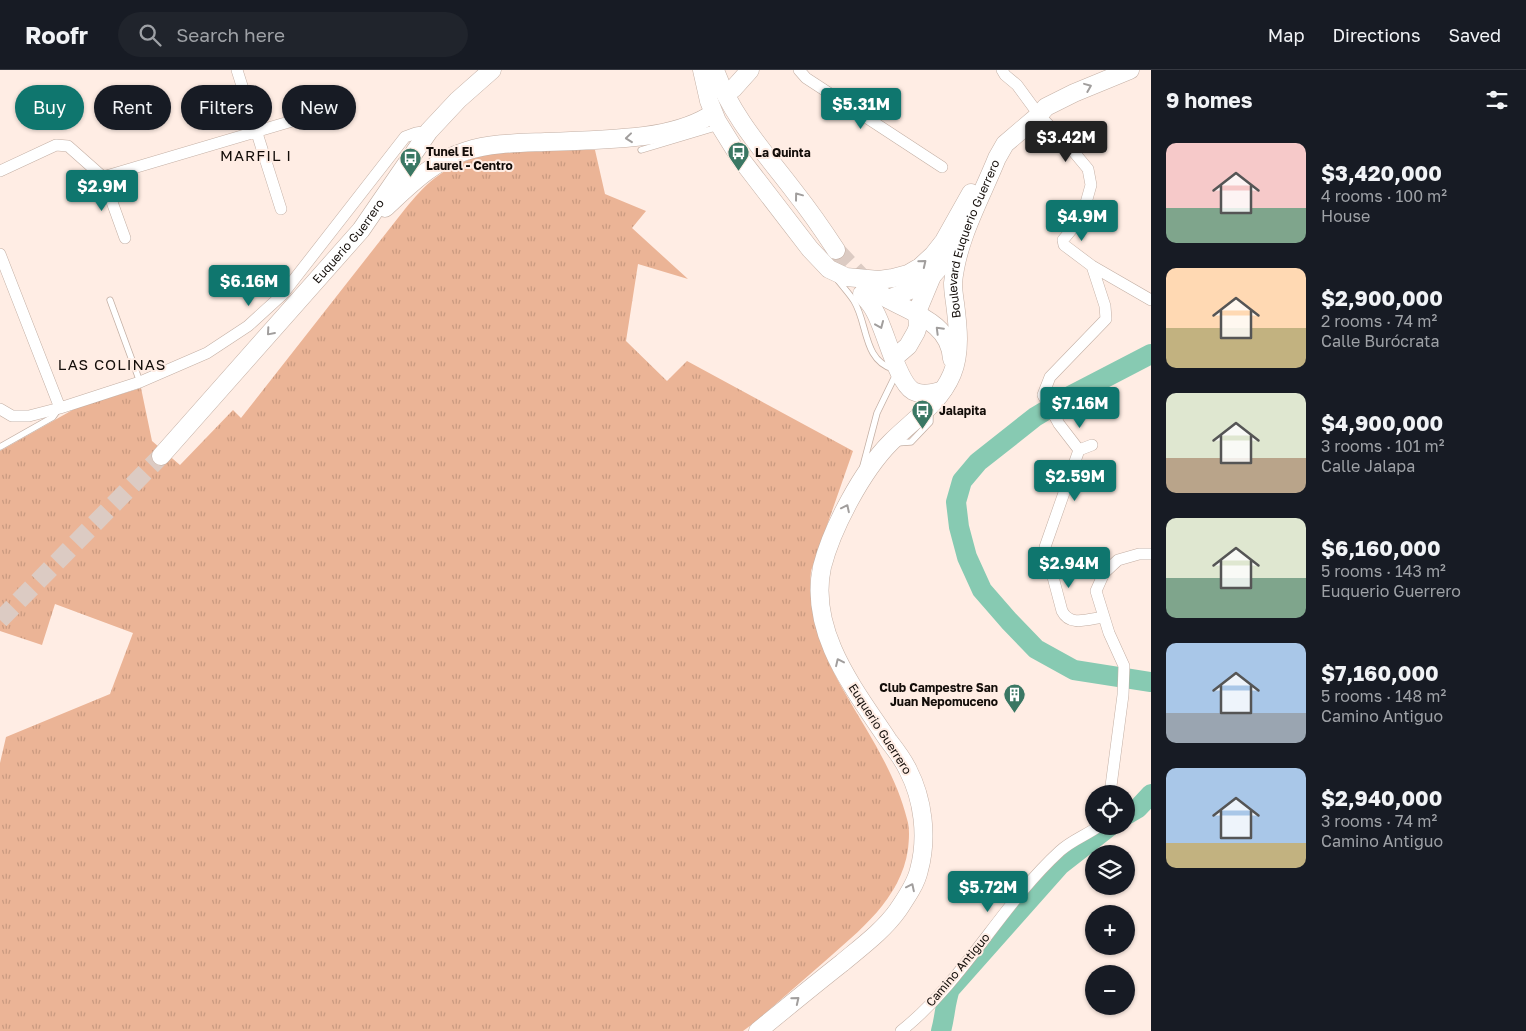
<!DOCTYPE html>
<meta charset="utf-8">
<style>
body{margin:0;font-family:"Golos Text",sans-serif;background:#20242c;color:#f1f3f6;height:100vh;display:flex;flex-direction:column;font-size:19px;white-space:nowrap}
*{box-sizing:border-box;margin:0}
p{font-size:16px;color:#9ea1a6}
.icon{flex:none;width:28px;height:28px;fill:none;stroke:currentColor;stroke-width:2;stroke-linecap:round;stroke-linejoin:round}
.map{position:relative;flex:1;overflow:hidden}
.details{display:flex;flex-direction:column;background:#171b24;width:375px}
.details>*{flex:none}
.top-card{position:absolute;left:15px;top:15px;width:475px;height:45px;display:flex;gap:10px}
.controls{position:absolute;left:1085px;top:715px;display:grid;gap:10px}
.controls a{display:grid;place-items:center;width:50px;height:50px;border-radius:50%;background:#171b24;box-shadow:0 1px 4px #0004;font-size:25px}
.price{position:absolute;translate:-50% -42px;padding:0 11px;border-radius:5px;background:#0f766e;color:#fff;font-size:16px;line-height:32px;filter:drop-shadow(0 1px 2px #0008)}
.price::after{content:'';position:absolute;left:50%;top:30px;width:15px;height:11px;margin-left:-8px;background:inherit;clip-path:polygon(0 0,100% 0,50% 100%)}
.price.active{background:#222;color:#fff}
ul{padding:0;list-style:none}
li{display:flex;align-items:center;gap:15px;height:125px;padding:0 15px}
li span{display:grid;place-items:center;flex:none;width:140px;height:100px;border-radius:10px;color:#555}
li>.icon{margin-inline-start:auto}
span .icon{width:60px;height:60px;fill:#fffc;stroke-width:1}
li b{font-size:21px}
h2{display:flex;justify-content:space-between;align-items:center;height:60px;padding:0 15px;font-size:21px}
.pill{padding:0 18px;border-radius:22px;background:#171b24;box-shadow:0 1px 4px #0004;font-size:18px;line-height:45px}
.pill.active{background:#0f766e;color:#fff}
header{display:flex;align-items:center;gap:30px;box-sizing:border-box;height:70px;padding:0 25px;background:#171b24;border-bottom:1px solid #363941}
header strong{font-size:24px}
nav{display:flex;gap:28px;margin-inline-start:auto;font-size:18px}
.search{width:350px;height:45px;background:#20242c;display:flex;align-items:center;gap:12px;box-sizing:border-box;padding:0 18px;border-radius:28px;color:#9ea1a6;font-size:19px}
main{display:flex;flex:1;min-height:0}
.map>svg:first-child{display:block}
</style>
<header>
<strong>Roofr</strong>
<div class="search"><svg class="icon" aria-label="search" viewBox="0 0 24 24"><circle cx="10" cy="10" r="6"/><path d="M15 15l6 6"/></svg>Search here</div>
<nav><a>Map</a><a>Directions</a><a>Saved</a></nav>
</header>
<main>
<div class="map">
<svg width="1151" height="961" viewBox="0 0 1151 961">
<defs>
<pattern id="grass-tufts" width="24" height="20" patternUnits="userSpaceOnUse" patternTransform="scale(1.25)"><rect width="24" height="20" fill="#ebb496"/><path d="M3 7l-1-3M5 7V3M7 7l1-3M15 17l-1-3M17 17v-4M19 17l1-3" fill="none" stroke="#c99a80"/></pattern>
</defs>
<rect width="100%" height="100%" fill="#ffede4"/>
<path fill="url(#grass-tufts)" d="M515 80H595L605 124 646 141 632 158 688 209 638 194 626 271 667 311 687 291 853 381 811 501C807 547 823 584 845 623 868 663 896 704 907 749 910 758 909 770 908 779 901 829 859 861 824 892 802 911 780 930 758 950L743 961H0V693L6 667 110 624 133 563 55 534 42 575 0 561V381L76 338 141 318 152 371 180 395 233 340 241 348 405 139C414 128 424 116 435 108 458 90 487 83 515 80Z"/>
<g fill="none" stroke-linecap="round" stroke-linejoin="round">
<path stroke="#87cab2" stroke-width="20" d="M1151 284 1070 326 1035 347 978 392 962 411 956 432 959 457 967 487 982 520 1009 551 1036 579 1074 600 1151 612
M1126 745 1138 738 1151 724
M941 961C945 947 945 933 950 919L1060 795 1110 756"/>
<path stroke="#dccbc3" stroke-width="18" stroke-dasharray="18 9" stroke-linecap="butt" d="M836 180 870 216
M0 550 161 386"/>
<defs>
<path id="lane" d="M641 80 718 57
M837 209C842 216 849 223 854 231 868 254 863 290 893 299
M110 230 140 312
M896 373 911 372 930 352V342
M0 377 53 347 58 340
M863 396 877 343 896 304"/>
<path id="street" d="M237 0 281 139
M799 0 806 8 942 97
M1002 0 1005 5 1017 15 1039 45 1068 75 1088 99 1091 115 1082 147 1063 170 1064 175 1092 196 1151 230
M0 101 56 75 68 76 103 107 316 44
M103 107 125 168
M0 184 60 338
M0 339 12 346H29L60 338 140 312 207 283 248 256 282 225 405 67 416 63 429 61
M1092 375 1079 380 1045 477 1062 541C1070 557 1088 549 1104 547
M1079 380 1059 354 1043 325 1050 307 1106 249 1105 236 1092 196
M1111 724V716L1123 625 1124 596 1109 563 1096 521 1104 503 1118 490 1139 484H1151
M901 961C964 911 1001 835 1060 781 1072 770 1087 765 1099 756"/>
<g id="primary">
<path d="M702 0 709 31 717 51 740 88 810 179 829 199 846 207 879 210 893 208 908 204 920 197 933 185 944 171 971 123"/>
<path d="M715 0C731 46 765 83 794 121 809 140 823 160 836 180"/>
<path d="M733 19 750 0"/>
<path d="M385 138C410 115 433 91 466 81 491 73 519 73 545 72 578 71 611 70 644 66 667 63 689 58 709 46"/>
<path d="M872 218C877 221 882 225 888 229 914 244 950 253 952 289"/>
<path d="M862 224C866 229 871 234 874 240 885 258 897 312 913 321 923 326 933 323 943 320"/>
<path d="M888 229 913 219 932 206 960 174"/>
<path d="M894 288 908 276 916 262 918 256 917 242 932 206"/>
<path id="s1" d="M161 386 361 160 429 61 458 30 492 0"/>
<path id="s2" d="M758 961C786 938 814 915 842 893 861 877 883 861 898 840 906 828 916 814 919 800 928 767 923 729 908 700 903 689 895 679 888 670 855 620 808 562 822 497 832 458 862 401 891 372 912 351 940 333 952 304 961 283 958 256 955 233 954 226 953 220 953 213 957 169 981 128 997 88L1005 74 1039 45 1046 37 1074 23 1130 0"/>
</g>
</defs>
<use href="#lane" stroke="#c3afa4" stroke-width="7"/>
<use href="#street" stroke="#c3afa4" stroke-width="12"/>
<use href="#primary" stroke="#c3afa4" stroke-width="19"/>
<use href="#lane" stroke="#fff" stroke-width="5.5"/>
<use href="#street" stroke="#fff" stroke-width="11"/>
<use href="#primary" stroke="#fff" stroke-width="18"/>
</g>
<defs><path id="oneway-chevron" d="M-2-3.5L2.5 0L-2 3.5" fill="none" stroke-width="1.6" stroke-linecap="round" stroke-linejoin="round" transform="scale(1.25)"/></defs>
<g stroke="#a19e9d">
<use href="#oneway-chevron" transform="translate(1088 17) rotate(-22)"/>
<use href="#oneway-chevron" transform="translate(629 68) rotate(174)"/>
<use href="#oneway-chevron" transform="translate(798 126) rotate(-127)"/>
<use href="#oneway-chevron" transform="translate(923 193) rotate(-39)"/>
<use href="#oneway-chevron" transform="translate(880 255) rotate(67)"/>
<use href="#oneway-chevron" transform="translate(939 260) rotate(-135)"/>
<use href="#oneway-chevron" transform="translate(270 262) rotate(131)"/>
<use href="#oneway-chevron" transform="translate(846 438) rotate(-64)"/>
<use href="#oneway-chevron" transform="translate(839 592) rotate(-115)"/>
<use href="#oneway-chevron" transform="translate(911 817) rotate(-64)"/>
<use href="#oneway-chevron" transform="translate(796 930) rotate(-39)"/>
</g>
<defs>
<symbol id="bus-pin" viewBox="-11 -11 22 30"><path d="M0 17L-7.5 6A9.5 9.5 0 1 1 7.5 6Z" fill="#3a7763" stroke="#ffede4"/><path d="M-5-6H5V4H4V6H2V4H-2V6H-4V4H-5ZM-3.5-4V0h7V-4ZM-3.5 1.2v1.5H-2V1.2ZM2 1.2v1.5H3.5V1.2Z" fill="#fff"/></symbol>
<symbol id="building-pin" viewBox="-11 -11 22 30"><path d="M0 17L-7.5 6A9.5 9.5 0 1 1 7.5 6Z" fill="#3a7763" stroke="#ffede4"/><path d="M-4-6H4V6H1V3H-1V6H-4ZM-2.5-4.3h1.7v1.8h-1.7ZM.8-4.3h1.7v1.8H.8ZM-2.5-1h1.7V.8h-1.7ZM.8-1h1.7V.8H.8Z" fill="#fff"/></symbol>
</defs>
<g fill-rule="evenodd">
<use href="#bus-pin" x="726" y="70" width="25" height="34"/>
<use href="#bus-pin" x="398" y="76" width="25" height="34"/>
<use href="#bus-pin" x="910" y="328" width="25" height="34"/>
<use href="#building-pin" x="1002" y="612" width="25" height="34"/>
</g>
<g text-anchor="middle" stroke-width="4" stroke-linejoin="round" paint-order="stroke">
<g font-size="12" font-weight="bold" fill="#130d09" stroke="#ffede4" text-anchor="start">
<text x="426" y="86">Tunel El<tspan x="426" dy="14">Laurel - Centro</tspan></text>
<text x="755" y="87">La Quinta</text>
<text x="939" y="345">Jalapita</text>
<text x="998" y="622" text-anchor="end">Club Campestre San<tspan x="998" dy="14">Juan Nepomuceno</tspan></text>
</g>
<g font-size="12" fill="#130d09" stroke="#ffede4">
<text dy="4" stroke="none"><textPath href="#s2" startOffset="936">Boulevard Euquerio Guerrero</textPath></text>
<text dy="4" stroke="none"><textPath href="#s1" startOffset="285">Euquerio Guerrero</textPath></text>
<text transform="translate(880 659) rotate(57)" y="4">Euquerio Guerrero</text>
<text transform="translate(958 900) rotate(-50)" y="4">Camino Antiguo</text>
</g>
<g font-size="15" letter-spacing="1" fill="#130d09" stroke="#ffede4">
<text x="256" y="91">MARFIL I</text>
<text x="112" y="300">LAS COLINAS</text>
</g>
</g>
</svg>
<div class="controls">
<a><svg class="icon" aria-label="locate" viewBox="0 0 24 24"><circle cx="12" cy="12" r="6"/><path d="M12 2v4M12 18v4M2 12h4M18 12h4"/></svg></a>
<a><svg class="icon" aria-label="layers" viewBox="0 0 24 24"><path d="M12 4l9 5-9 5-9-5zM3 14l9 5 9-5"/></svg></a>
<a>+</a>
<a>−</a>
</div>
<b class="price" style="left:861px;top:60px">$5.31M</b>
<b class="price active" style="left:1066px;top:93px">$3.42M</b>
<b class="price" style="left:102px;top:142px">$2.9M</b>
<b class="price" style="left:1082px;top:172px">$4.9M</b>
<b class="price" style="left:249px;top:237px">$6.16M</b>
<b class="price" style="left:1080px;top:359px">$7.16M</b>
<b class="price" style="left:1075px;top:432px">$2.59M</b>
<b class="price" style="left:1069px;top:519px">$2.94M</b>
<b class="price" style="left:988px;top:843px">$5.72M</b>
<div class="top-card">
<a class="pill active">Buy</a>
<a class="pill">Rent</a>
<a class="pill">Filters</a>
<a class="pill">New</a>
</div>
</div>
<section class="details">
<h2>9 homes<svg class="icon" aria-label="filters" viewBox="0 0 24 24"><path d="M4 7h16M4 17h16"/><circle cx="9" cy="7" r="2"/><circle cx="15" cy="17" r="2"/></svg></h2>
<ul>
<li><span style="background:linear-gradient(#f6c9c9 65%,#7fa58c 0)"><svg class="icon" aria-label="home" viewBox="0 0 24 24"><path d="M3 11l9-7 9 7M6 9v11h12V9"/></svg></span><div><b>$3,420,000</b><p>4 rooms · 100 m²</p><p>House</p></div></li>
<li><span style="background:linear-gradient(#ffd9b3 60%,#c2b280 0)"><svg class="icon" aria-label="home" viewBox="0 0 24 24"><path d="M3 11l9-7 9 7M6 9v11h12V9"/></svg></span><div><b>$2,900,000</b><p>2 rooms · 74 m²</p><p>Calle Burócrata</p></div></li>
<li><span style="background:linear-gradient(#dfe7d0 65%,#b9a48a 0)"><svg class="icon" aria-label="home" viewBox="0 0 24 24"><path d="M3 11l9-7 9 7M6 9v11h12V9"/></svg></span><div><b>$4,900,000</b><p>3 rooms · 101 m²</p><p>Calle Jalapa</p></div></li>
<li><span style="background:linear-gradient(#dfe7d0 60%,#7fa58c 0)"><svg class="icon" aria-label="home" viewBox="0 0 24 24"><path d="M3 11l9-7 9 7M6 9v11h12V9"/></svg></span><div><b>$6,160,000</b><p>5 rooms · 143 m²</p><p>Euquerio Guerrero</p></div></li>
<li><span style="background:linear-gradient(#a9c7e8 70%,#9aa5b1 0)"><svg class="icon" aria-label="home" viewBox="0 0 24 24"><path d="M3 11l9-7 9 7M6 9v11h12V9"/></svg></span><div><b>$7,160,000</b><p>5 rooms · 148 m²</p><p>Camino Antiguo</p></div></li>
<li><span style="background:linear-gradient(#a9c7e8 75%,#c2b280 0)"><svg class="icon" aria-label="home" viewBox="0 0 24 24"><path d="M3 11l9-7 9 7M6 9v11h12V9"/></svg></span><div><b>$2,940,000</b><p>3 rooms · 74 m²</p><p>Camino Antiguo</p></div></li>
</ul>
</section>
</main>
